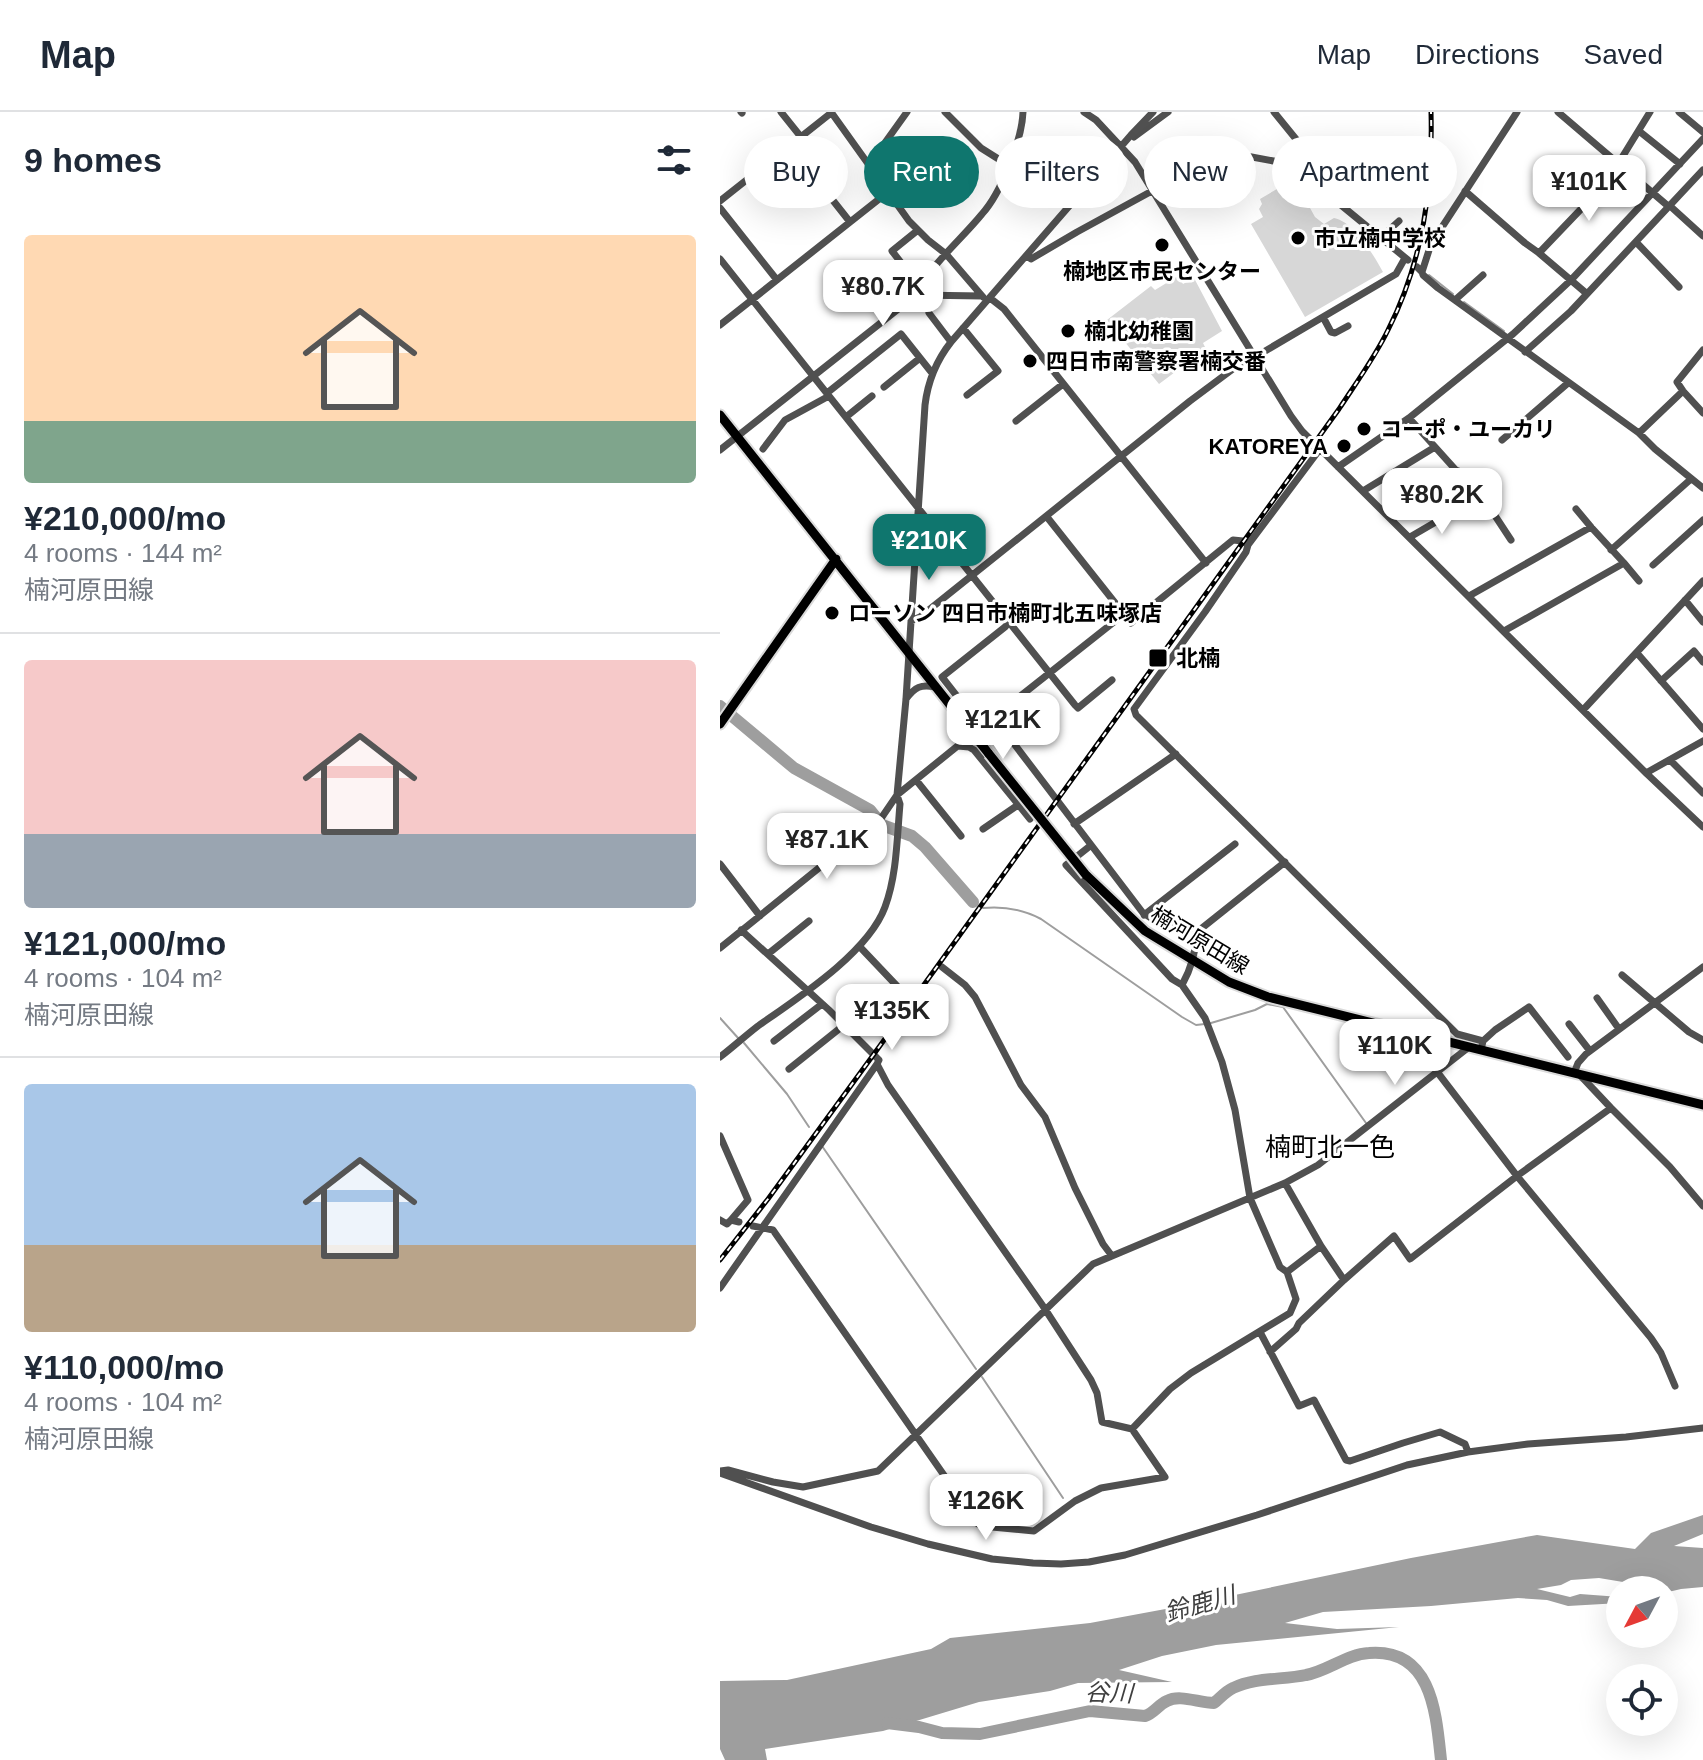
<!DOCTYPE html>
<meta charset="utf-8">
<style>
body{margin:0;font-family:Helvetica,"Noto Sans JP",sans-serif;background:#f6f6f7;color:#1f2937;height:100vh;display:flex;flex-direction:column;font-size:30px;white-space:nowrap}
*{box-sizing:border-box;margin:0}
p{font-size:26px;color:#747a83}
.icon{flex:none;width:44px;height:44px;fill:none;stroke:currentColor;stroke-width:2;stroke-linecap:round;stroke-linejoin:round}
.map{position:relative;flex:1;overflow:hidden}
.details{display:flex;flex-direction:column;background:#fff;width:720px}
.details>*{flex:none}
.guide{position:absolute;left:24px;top:24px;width:760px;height:72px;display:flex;gap:16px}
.needle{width:52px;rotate:229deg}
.fabs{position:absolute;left:886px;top:1464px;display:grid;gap:16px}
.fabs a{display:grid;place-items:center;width:72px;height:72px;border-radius:50%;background:#fff;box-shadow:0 8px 32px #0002;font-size:40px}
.price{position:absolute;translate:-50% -68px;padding:0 18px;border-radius:16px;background:#fff;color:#222;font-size:26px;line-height:52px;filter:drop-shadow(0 2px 4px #0008)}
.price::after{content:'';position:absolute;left:50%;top:48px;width:24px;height:18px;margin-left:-12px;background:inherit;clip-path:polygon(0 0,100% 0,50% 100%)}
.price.selected{background:#0f766e;color:#fff}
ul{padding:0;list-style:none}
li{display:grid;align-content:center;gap:16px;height:424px;padding:0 24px}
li+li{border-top:2px solid #e0e1e3}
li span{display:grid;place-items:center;height:248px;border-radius:8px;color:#555}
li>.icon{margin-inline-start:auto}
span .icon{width:144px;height:144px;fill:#fffc;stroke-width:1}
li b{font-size:34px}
h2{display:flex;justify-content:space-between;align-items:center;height:96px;padding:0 24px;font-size:34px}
.pill{padding:0 28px;border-radius:36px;background:#fff;box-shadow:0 8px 32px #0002;font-size:28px;line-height:72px}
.pill.selected{background:#0f766e;color:#fff}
header{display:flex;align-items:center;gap:48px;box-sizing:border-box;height:112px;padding:0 40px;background:#fff;border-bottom:2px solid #e0e1e3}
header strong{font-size:38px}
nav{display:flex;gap:44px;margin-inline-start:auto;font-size:28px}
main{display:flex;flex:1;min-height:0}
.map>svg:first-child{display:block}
</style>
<header>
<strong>Map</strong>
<nav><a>Map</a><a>Directions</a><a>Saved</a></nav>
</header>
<main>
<section class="details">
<h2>9 homes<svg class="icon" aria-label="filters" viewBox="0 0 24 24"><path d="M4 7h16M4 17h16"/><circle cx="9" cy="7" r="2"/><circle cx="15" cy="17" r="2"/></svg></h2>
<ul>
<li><span style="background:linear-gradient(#ffd9b3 75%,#7fa58c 0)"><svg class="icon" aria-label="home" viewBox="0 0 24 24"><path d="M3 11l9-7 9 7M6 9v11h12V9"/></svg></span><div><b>¥210,000/mo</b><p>4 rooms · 144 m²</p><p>楠河原田線</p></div></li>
<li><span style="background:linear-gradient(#f6c9c9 70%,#9aa5b1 0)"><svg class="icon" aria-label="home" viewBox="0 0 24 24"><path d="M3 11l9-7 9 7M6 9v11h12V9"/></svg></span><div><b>¥121,000/mo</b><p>4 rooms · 104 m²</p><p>楠河原田線</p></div></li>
<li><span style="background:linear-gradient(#a9c7e8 65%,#b9a48a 0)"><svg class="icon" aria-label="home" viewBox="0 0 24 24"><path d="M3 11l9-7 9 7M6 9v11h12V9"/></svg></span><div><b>¥110,000/mo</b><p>4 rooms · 104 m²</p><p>楠河原田線</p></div></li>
</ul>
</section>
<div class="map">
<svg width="983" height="1648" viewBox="0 0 983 1648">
<rect width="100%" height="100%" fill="#fff"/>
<path fill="#d7d7d7" d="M633 38 650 63 623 81 606 56Z
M574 67 595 105 604 112 614 106C634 110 653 142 663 160L585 205 531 112 543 105 539 97 542 92 540 87Z
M458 164 463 172 474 166 502 219 483 231 486 237 439 272 387 208 431 174 435 178Z"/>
<path fill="#9e9e9e" d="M983 1403V1422L954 1434 983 1436V1475L961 1477 944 1481V1478H918L903 1470 879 1466 851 1468 841 1473 817 1477 850 1485 860 1482 900 1485V1491L848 1494 827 1488 798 1486 711 1494 603 1500 565 1511 617 1517 679 1515 496 1533 442 1544 399 1558 452 1570 358 1571 330 1579 259 1590 163 1619 45 1637 47 1648H5L0 1637V1569L67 1568 211 1537 230 1526 370 1511 467 1493 691 1446 817 1423 915 1437 931 1421Z"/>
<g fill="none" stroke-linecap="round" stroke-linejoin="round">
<path stroke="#9e9e9e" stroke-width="2" d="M709 163 733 182
M744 190 784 219
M263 796C283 794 302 797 321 807L462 905 476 913 485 912
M0 906 19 927
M491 911 535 898 547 892 563 895 646 1011
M24 931 67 982 89 1015
M102 1034 256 1257
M262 1265 343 1386"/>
<path stroke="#9e9e9e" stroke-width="12" d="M0 594 74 656 150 698 162 713 192 724 205 735 253 790
M167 1611 199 1615 222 1621 260 1622 370 1599 425 1604C434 1601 438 1593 447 1589 460 1582 479 1591 494 1591 500 1586 506 1579 513 1576 535 1565 563 1568 586 1563 608 1559 627 1542 649 1541 712 1536 716 1601 721 1648"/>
<defs>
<path id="major" d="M0 303 269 642
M0 612 116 447
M366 763 425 819 509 870 548 885 983 993"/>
</defs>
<use href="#major" stroke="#dbdbdb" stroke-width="13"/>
<path stroke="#505050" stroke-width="7" d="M21 0 22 1
M61 0 81 25
M111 0 189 109 208 128 226 142 263 185
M225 0 261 36 288 53
M364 0 376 8 415 50 571 304 582 319 926 661 983 715
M554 0 593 48 616 89 688 148
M838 0 948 94
M959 0 983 20
M919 19 960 52
M414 25 448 0
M70 34 130 110
M149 53 187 0
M745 79 805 131 819 141
M0 89 111 1
M949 93 983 124
M0 96 57 168
M198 118 172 139 200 175
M660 126 679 109
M916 130 959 175
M307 144 311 147 357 120 432 79 485 45 505 40 596 57
M0 147 355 593 358 596 392 568
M697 155 702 160 703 163 718 176 919 321 935 337 983 376
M702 160 711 132 797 0
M866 181 819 141 862 96 898 52 930 0
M196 183C211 152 240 129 262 102 281 81 302 28 303 0
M270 186 284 197 486 451
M735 188 763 163
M209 201 231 230
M603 205 611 220 615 221 628 214
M0 213 168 80
M243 216 278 259 247 283
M983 238 957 270 963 279 983 301
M805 240 851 199 983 58
M535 245 676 162 685 146
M164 275 200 246
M107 281 181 222 212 261
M126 305 152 284
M689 306 770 396 791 428
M296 309 343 272
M919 321 963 279
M782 328 848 271
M43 337 65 308 109 284
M600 337 528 433 526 440 485 500 414 597 416 603 737 922 763 929 761 938
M0 338 196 183 262 184
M618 355 689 306 793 222 851 168 983 27
M643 379 715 335
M856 397 871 415
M667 402 738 359
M327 405 411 511 513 428 523 429 528 433
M690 425 738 397
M891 438 971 367
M904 451 919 469
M933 453 983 408
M749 484 871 415 904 451 784 519
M965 488 983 510
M191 509 200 505 470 289 533 242
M917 541 983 617
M941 569 974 539 983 550
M186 587C195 575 201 572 215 575
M863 598 983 469
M276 603 282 616 423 801 436 809 477 820
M261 615 222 565 285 515 289 510
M260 616 404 502
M238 634 249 635 254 638 310 707
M950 648 983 681
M926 661 983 629
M196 668 241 724
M354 712 456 642
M263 717 298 693
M370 734 346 753 452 867 462 873 485 906 502 950 515 998 530 1086 560 1155 567 1160 576 1187 570 1201 471 1261 450 1277 412 1317
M0 752 40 804
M424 803 515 732
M21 818 109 898 159 948 157 952 168 973 323 1194 371 1268 377 1281 382 1310 412 1317 445 1365 381 1376 355 1389 314 1419 272 1415 258 1412 53 1118 33 1114
M140 835 177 874
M0 836 162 705 177 683 245 628
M48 842 89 809
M222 855 245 873 255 885 301 973 325 1005 355 1076 383 1132 392 1144
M902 863 969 920 983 928
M462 873C471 857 476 839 477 820L565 750
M877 886 899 917
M849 912 870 939
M54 929 102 892
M763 929 775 918 809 895 848 945
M0 945C13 935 25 924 38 914 78 886 148 841 165 795 177 763 177 725 180 692L177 683 186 587 205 293C208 268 216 249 231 230L411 23 433 0
M69 957 124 913
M718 961 797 1064 931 1226 941 1241 955 1274
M854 961 858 951 866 942 983 855
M859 962 891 996 950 1055 983 1094
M0 1024 28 1088 11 1108
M565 1071 601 1134 567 1160
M0 1108 7 1112 11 1108 19 1110
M601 1134 624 1168
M0 1176 157 952
M540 1220 579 1294 594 1288 626 1348 630 1349 683 1331 720 1320 745 1332 748 1340
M550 1240 576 1217 579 1211 624 1168 674 1124 690 1147 797 1064 891 996
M0 1359 8 1358 53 1370 83 1375 158 1359 373 1152 565 1071 598 1053 749 935
M0 1361 151 1415 208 1432 272 1447 313 1451 341 1452 369 1450 405 1443 537 1403 687 1353 748 1340 808 1332 906 1325 983 1316"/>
<use href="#major" stroke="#000" stroke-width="9"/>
<defs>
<path id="rail" d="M0 1148 48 1087 154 942 619 297C636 271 655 245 668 218 703 149 713 76 711 0"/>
</defs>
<use href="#rail" stroke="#000" stroke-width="5"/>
<use href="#rail" stroke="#fff" stroke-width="2" stroke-dasharray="6" stroke-linecap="butt"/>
<defs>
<path id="major-bridge" d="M269 642 366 763"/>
</defs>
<use href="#major-bridge" stroke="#dbdbdb" stroke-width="13" stroke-linecap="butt"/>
<use href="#major-bridge" stroke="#000" stroke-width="9"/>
</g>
<g fill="#000" stroke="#fff" stroke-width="3">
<circle cx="578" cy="126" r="8"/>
<circle cx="442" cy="133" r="8"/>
<circle cx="348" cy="219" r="8"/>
<circle cx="310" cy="249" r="8"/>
<circle cx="644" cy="317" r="8"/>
<circle cx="624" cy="334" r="8"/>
<circle cx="112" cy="501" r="8"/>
<rect x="428" y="536" width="20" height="20" rx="4"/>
</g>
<g text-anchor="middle" stroke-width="6" stroke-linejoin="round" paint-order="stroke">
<g font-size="22" font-weight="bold" fill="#000" stroke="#fff" text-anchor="start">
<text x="594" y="134">市立楠中学校</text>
<text x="442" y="167" text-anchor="middle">楠地区市民センター</text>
<text x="364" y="227">楠北幼稚園</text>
<text x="326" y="257">四日市南警察署楠交番</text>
<text x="660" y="325">コーポ・ユーカリ</text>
<text x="608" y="342" text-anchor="end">KATOREYA</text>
<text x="128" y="509">ローソン 四日市楠町北五味塚店</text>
<text x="456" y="554">北楠</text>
</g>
<g font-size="22" fill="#000" stroke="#fff">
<text transform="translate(480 828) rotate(31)" y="8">楠河原田線</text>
</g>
<g font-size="24" font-style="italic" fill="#3f3f3f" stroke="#fff">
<text transform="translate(480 1492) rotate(-16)" y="8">鈴鹿川</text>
<text transform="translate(389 1581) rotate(2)" y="8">谷川</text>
</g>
<g font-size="26" fill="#000" stroke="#fff">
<text x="610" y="1044">楠町北一色</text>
</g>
</g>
</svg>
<div class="fabs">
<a><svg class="needle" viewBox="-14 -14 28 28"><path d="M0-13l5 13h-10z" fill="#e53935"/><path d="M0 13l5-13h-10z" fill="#747a83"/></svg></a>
<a><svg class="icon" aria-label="locate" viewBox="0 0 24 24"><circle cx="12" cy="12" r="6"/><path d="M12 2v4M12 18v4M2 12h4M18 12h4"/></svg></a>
</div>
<b class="price" style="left:869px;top:111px">¥101K</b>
<b class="price" style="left:163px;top:216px">¥80.7K</b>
<b class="price" style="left:722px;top:424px">¥80.2K</b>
<b class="price selected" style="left:209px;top:470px">¥210K</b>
<b class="price" style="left:283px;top:649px">¥121K</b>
<b class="price" style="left:107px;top:769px">¥87.1K</b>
<b class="price" style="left:172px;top:940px">¥135K</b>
<b class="price" style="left:675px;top:975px">¥110K</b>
<b class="price" style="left:266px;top:1430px">¥126K</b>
<div class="guide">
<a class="pill">Buy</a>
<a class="pill selected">Rent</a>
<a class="pill">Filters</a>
<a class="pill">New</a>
<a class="pill">Apartment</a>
</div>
</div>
</main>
